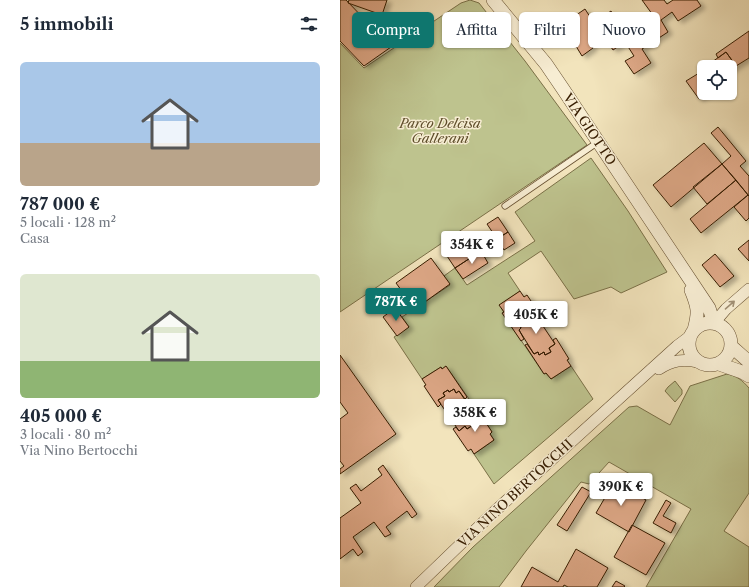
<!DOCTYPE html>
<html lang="it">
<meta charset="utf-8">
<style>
body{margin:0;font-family:"Libre Caslon Text",serif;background:#f2f2f3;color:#1f2937;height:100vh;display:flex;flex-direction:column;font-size:15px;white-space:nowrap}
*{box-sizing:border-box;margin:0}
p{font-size:13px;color:#747a83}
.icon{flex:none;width:22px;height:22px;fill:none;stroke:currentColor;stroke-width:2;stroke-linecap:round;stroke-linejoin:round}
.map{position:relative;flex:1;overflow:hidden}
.sheet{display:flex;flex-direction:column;background:#fff;width:340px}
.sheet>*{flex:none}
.guide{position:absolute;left:12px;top:12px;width:337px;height:36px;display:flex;gap:8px}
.tools{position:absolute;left:357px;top:60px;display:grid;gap:8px}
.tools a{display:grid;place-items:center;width:40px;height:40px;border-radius:6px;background:#fff;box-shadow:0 1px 3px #0004;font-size:20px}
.price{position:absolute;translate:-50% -34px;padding:0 9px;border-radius:4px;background:#fff;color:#222;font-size:13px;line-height:26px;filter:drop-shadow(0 1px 2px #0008)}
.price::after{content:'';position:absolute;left:50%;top:24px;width:12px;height:9px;margin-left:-6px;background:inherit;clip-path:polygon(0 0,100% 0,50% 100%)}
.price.on{background:#0f766e;color:#fff}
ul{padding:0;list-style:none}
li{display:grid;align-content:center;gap:8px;height:212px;padding:0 20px}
li span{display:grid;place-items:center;height:124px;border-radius:6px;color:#555}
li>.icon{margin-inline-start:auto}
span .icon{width:72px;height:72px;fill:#fffc;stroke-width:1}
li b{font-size:17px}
h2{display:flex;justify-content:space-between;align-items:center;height:48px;padding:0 20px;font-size:17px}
.chip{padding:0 14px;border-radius:6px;background:#fff;box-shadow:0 1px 3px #0004;font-size:14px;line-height:36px}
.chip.on{background:#0f766e;color:#fff}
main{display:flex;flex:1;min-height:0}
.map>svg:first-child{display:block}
</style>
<main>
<section class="sheet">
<h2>5 immobili<svg class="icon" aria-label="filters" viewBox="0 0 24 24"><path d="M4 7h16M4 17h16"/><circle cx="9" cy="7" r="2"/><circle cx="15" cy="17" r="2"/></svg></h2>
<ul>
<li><span style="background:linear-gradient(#a9c7e8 65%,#b9a48a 0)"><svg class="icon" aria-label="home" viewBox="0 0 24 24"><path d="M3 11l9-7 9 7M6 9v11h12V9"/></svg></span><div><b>787 000 €</b><p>5 locali · 128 m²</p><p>Casa</p></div></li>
<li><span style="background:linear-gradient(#dfe7d0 70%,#8fb573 0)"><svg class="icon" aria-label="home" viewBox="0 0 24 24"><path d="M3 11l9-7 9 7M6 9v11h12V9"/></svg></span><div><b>405 000 €</b><p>3 locali · 80 m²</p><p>Via Nino Bertocchi</p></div></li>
</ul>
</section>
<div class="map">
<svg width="409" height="587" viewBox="0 0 409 587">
<defs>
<filter id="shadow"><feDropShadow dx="4.5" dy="2.5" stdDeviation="2" flood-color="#0004"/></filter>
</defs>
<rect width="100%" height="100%" fill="#f2e4bc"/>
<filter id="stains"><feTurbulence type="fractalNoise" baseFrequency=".005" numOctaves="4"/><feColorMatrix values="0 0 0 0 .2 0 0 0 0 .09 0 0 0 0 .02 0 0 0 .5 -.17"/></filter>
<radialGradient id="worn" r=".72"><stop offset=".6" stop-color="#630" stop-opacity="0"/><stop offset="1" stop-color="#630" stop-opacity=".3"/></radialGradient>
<path fill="#bec38e" stroke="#7a7047" d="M130 0 139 3 185 61 247 145 0 312V43L24 68 121 3Z
M251 158 288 211 327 272 281 293 271 287 234 299 201 251 168 273 180 291 160 305 164 312 163 313C176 334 191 354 204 374L206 373 211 379 231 366 253 399 154 484 134 454 154 440 150 434 152 432 106 366 102 369 101 367 82 379 54 337 69 327 62 317 110 285 104 276 115 268 127 285 195 241 175 212Z
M387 374C397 376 402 380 409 388V493L384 531 409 547V587H306L351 509 269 462 249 484 241 482 186 551 159 587H94L133 547 289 407 297 406 330 425 350 386Z
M335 381 342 390V394L335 402 325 391 328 387Z"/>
<path fill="#dea887" stroke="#361c00" filter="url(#shadow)" d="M0 0H6L51 47 24 66 0 41Z
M9 0H47L42 15 8 3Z
M302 0H324L327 4 333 0H357L361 6 338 21 332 12 321 20 328 32 302 49 311 63 294 74 285 61 294 56 285 42 273 50 261 32 269 26 270 28 278 23 287 36 315 18Z
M245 9 254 23 271 11 278 23 270 28 269 26 249 41 253 48 242 56 231 38 238 33 229 20Z
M409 31V58L396 66 386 52 378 58 376 54Z
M386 52 396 66 390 71V67H365Z
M364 70V93H368L359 99 346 81Z
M378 127 406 161 400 166 409 176V196L382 164 391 156 371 133Z
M364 143 382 164 331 207 313 185Z
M382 164 396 180 367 204 353 187Z
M396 180 408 195 361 233 350 219Z
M408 195 409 196V218L406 221 394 207Z
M158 217 168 232 157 239 147 224Z
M168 232 175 243 164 250 157 239Z
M128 233 141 251 115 268 103 250Z
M409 240V261L398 249Z
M141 251 148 263 123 279 115 268Z
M375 254 394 276 380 287 362 265Z
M91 258 110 284 75 309 56 283Z
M180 291 184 297 187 295 201 316 198 318 195 314 188 319 186 316 180 319 182 322 179 324 181 328 179 330 184 339 181 341 162 313 164 312 159 305Z
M55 308 69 327 57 336 43 317Z
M195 314 215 344 209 348 211 352 205 355 204 352 199 355 198 352 194 354 179 330 181 328 179 324 182 322 180 319 186 316 188 319Z
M216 338 229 359 227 360 231 366 211 379 206 373 204 374 185 345 187 344 194 354 198 352 199 355 204 352 205 355 211 352 209 348 215 344 213 340Z
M0 355 56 434 0 474V469L4 466 0 461V419L8 413 0 402Z
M106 366 127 397 125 399 119 391 116 393 114 389 109 392 108 390 103 393 105 396 98 400 101 404 98 407 84 386 86 385 82 379 101 367 102 369Z
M114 389 116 393 119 391 135 415 132 417 135 420 131 423 133 425 127 429 125 426 119 431 98 400 105 396 103 393 108 390 109 392Z
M133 403 152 432 150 434 154 440 134 454 131 449 128 451 113 429 116 427 119 431 125 426 127 429 133 425 131 423 135 420 132 417 135 415 129 406Z
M43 465 77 514 72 518 67 511 46 527 51 534 45 537 34 522 13 537 23 552 18 556 13 549 0 559V518L21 503 10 488 16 484 21 491 42 475 38 469Z
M274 482 306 500 289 532 256 513Z
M242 487 251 492 227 531 217 525Z
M326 500 331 503 323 516 336 523 331 533 313 523Z
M292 525 325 543 306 575 274 557Z
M236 549 268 568 257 587H228L224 585 223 587H181L192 567 218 582Z
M276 581 285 586 284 587H272Z"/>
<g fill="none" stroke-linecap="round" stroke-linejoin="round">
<defs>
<path id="service" d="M165 206 258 142"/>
<path id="minor" d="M374 323 386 309 409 289
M319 369C332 360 343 359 358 362
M76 587 155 511 337 346 349 337"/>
<path id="tertiary" d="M153 0 206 64 223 89 369 308 374 323
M351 290C358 307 359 312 354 330
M349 344a21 21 0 1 1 42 0a21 21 0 1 1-42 0Z
M391 346 409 362
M379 364 402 372 409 376"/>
</defs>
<use href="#service" stroke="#654e2f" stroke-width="7"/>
<use href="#minor" stroke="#654e2f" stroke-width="12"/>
<use href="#tertiary" stroke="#654e2f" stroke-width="14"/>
<use href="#service" stroke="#f7edd3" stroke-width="5.5"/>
<use href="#minor" stroke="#f7edd3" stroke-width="11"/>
<use href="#tertiary" stroke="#f7edd3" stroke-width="13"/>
</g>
<defs><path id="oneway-shaft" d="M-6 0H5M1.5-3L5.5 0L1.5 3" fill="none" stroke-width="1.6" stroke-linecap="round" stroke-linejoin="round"/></defs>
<use stroke="#a08f74" href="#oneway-shaft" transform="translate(390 305) rotate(-41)"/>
<g text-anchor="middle" stroke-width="3" stroke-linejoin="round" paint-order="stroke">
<g font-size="13" font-style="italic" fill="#5f4e2b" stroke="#f7edd3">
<text x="100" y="128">Parco Delcisa<tspan x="100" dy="15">Gallerani</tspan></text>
</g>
<g font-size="13" fill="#361c00" stroke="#f7edd3">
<text transform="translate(250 129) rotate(56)" y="5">VIA GIOTTO</text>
<text transform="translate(175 493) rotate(-43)" y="5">VIA NINO BERTOCCHI</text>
</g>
</g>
<rect width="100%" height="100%" filter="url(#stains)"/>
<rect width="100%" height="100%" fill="url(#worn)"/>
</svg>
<div class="tools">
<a><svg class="icon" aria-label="locate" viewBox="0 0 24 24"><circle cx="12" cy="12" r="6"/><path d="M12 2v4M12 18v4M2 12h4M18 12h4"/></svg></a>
</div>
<b class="price" style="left:132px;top:265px">354K €</b>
<b class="price on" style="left:56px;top:322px">787K €</b>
<b class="price" style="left:196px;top:335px">405K €</b>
<b class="price" style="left:135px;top:433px">358K €</b>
<b class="price" style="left:281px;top:507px">390K €</b>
<div class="guide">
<a class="chip on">Compra</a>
<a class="chip">Affitta</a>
<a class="chip">Filtri</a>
<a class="chip">Nuovo</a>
</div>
</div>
</main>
